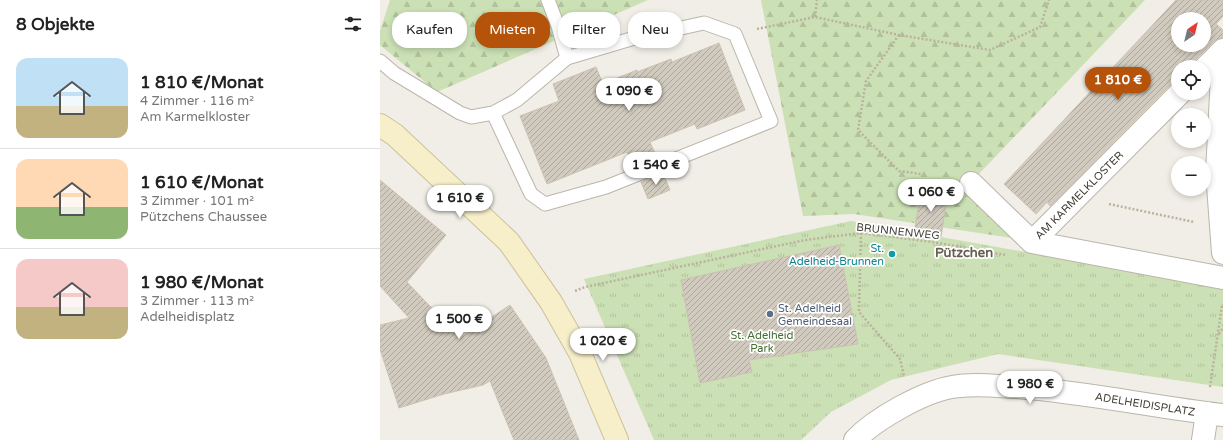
<!DOCTYPE html>
<html lang="de">
<meta charset="utf-8">
<style>
body{margin:0;font-family:"Varela Round",sans-serif;background:#f6f6f6;color:#222;height:100vh;display:flex;flex-direction:column;font-size:15px;white-space:nowrap}
*{box-sizing:border-box;margin:0}
p{font-size:13px;color:#767676}
.icon{flex:none;width:22px;height:22px;fill:none;stroke:currentColor;stroke-width:2;stroke-linecap:round;stroke-linejoin:round}
.map{position:relative;flex:1;overflow:hidden}
.drawer{display:flex;flex-direction:column;background:#fff;width:380px}
.drawer>*{flex:none}
.guide{position:absolute;left:12px;top:12px;width:380px;height:36px;display:flex;gap:8px}
.needle{width:26px;rotate:35deg}
.fabs{position:absolute;left:791px;top:12px;display:grid;gap:8px}
.fabs a{display:grid;place-items:center;width:40px;height:40px;border-radius:50%;background:#fff;box-shadow:0 2px 6px #0003;font-size:20px}
.price{position:absolute;translate:-50% -34px;padding:0 9px;border-radius:14px;background:#fff;color:#222;font-size:13px;line-height:26px;filter:drop-shadow(0 1px 2px #0008)}
.price::after{content:'';position:absolute;left:50%;top:24px;width:12px;height:9px;margin-left:-6px;background:inherit;clip-path:polygon(0 0,100% 0,50% 100%)}
.price.active{background:#b45309;color:#fff}
ul{padding:0;list-style:none}
li{display:flex;align-items:center;gap:12px;height:100px;padding:0 16px}
li+li{border-top:1px solid #e0e0e0}
li span{display:grid;place-items:center;flex:none;width:112px;height:80px;border-radius:12px;color:#555}
li>.icon{margin-inline-start:auto}
span .icon{width:48px;height:48px;fill:#fffc;stroke-width:1}
li b{font-size:17px}
h2{display:flex;justify-content:space-between;align-items:center;height:48px;padding:0 16px;font-size:17px}
.pill{padding:0 14px;border-radius:16px;background:#fff;box-shadow:0 2px 6px #0003;font-size:14px;line-height:36px}
.pill.active{background:#b45309;color:#fff}
main{display:flex;flex:1;min-height:0}
.map>svg:first-child{display:block}
</style>
<main>
<section class="drawer">
<h2>8 Objekte<svg class="icon" aria-label="filters" viewBox="0 0 24 24"><path d="M4 7h16M4 17h16"/><circle cx="9" cy="7" r="2"/><circle cx="15" cy="17" r="2"/></svg></h2>
<ul>
<li><span style="background:linear-gradient(#bfe0f5 60%,#c2b280 0)"><svg class="icon" aria-label="home" viewBox="0 0 24 24"><path d="M3 11l9-7 9 7M6 9v11h12V9"/></svg></span><div><b>1 810 €/Monat</b><p>4 Zimmer · 116 m²</p><p>Am Karmelkloster</p></div></li>
<li><span style="background:linear-gradient(#ffd9b3 60%,#8fb573 0)"><svg class="icon" aria-label="home" viewBox="0 0 24 24"><path d="M3 11l9-7 9 7M6 9v11h12V9"/></svg></span><div><b>1 610 €/Monat</b><p>3 Zimmer · 101 m²</p><p>Pützchens Chaussee</p></div></li>
<li><span style="background:linear-gradient(#f6c9c9 60%,#c2b280 0)"><svg class="icon" aria-label="home" viewBox="0 0 24 24"><path d="M3 11l9-7 9 7M6 9v11h12V9"/></svg></span><div><b>1 980 €/Monat</b><p>3 Zimmer · 113 m²</p><p>Adelheidisplatz</p></div></li>
</ul>
</section>
<div class="map">
<svg width="843" height="440" viewBox="0 0 843 440">
<defs>
<pattern id="grass-tufts" width="24" height="20" patternUnits="userSpaceOnUse"><rect width="24" height="20" fill="#cbe0b4"/><path d="M3 7l-1-3M5 7V3M7 7l1-3M15 17l-1-3M17 17v-4M19 17l1-3" fill="none" stroke="#b0c19b"/></pattern>
<pattern id="forest-firs" width="22" height="20" patternUnits="userSpaceOnUse"><rect width="22" height="20" fill="#cbe0b4"/><path d="M5 1l3.5 6h-7zM16 11l3.5 6h-7z" fill="#b0c19b"/></pattern>
<pattern id="building-hatch" width="6" height="6" patternUnits="userSpaceOnUse"><rect width="6" height="6" fill="#d1cabe"/><path d="M-1 1l2-2M0 6l6-6M5 7l2-2" fill="none" stroke="#aba59b"/></pattern>
</defs>
<rect width="100%" height="100%" fill="#f1eee7"/>
<path fill="url(#grass-tufts)" d="M471 221 843 287V387L618 354 511 380 451 412 421 440H274L204 279Z"/>
<path fill="url(#forest-firs)" d="M10 0H268L57 92 0 45V31Z
M381 0H765L597 176 585 190 632 238 474 214 423 216Z"/>
<path fill="url(#building-hatch)" stroke="#cbc2b2" fill-rule="evenodd" d="M796 0H843V16L836 24 843 30V37L834 41 815 60 812 67H798V81L791 84 670 206 667 202 656 214 624 184ZM798 19H824V45H798Z
M339 43 365 110 317 129 315 124 270 142 277 158 254 167 247 152 167 184 140 116 179 101 173 84 216 67 223 84 257 70V72L291 59 292 62Z
M283 173 290 190 268 199 261 182Z
M0 180 66 235 27 282 80 338 130 305 166 358 199 440H134L110 381 103 385 64 394 19 408 0 349V325L29 318 0 286Z
M551 188 559 189 567 198 561 237 534 233 541 192Z
M459 245 478 344 369 360 372 372 320 383 301 280Z"/>
<g fill="none" stroke-linecap="round" stroke-linejoin="round">
<defs>
<path id="lane" d="M0 61 14 73 80 113 91 117 113 113 137 100 187 58 178 26 168 0
M113 113 151 194 165 204 226 187 391 121 355 34 324 23 251 39 187 58"/>
<path id="street" d="M824 69 843 50
M842 75 837 172 843 253
M591 183 652 242
M652 242 800 93
M652 242 843 278
M475 440C495 419 543 392 572 387 593 383 615 386 636 387 705 392 774 407 843 415
M823 440 827 413"/>
<path id="secondary" d="M0 125 15 135 129 242 171 302 200 353 237 440"/>
</defs>
<use href="#lane" stroke="#bbb6ab" stroke-width="15"/>
<use href="#street" stroke="#bbb6ab" stroke-width="24"/>
<use href="#secondary" stroke="#cbc19c" stroke-width="24"/>
<path stroke="#bbb29e" stroke-width="2.5" stroke-dasharray="2 2" stroke-linecap="butt" d="M435 17 437 0
M377 29 435 17 519 35 610 50 660 27 669 0
M519 35 486 81 478 130 519 171 541 174
M729 204 814 222
M481 233 479 312 520 359 524 376
M195 291 205 287 425 240 481 233 553 242 626 255
M839 334 843 328
M830 387 842 305"/>
<use href="#lane" stroke="#fff" stroke-width="13"/>
<use href="#street" stroke="#fff" stroke-width="22"/>
<use href="#secondary" stroke="#f7efca" stroke-width="22"/>
</g>
<circle fill="#0f9aa8" stroke="#fff" stroke-width="1.5" cx="512" cy="254" r="4"/>
<circle fill="#5c6f8a" stroke="#fff" stroke-width="1.5" cx="390" cy="314" r="4"/>
<g text-anchor="middle" stroke-width="3.5" stroke-linejoin="round" paint-order="stroke">
<g font-size="11" fill="#433f37" stroke="#fff">
<text transform="translate(699 195) rotate(-45)" y="4">AM KARMELKLOSTER</text>
<text transform="translate(518 231) rotate(6)" y="4">BRUNNENWEG</text>
<text transform="translate(765 404) rotate(9)" y="4">ADELHEIDISPLATZ</text>
</g>
<g font-size="11" fill="#0d838f" stroke="#fff" text-anchor="end">
<text x="504" y="252">St.<tspan x="504" dy="13">Adelheid-Brunnen</tspan></text>
</g>
<g font-size="11" fill="#4e5e75" stroke="#fff" text-anchor="start">
<text x="398" y="312">St. Adelheid<tspan x="398" dy="13">Gemeindesaal</tspan></text>
</g>
<g font-size="11" fill="#456d31" stroke="#fff">
<text x="382" y="339">St. Adelheid<tspan x="382" dy="13">Park</tspan></text>
</g>
<g font-size="13" font-weight="bold" fill="#655d4f" stroke="#fff">
<text x="584" y="257">Pützchen</text>
</g>
</g>
</svg>
<div class="fabs">
<a><svg class="needle" viewBox="-14 -14 28 28"><path d="M0-13l5 13h-10z" fill="#e53935"/><path d="M0 13l5-13h-10z" fill="#767676"/></svg></a>
<a><svg class="icon" aria-label="locate" viewBox="0 0 24 24"><circle cx="12" cy="12" r="6"/><path d="M12 2v4M12 18v4M2 12h4M18 12h4"/></svg></a>
<a>+</a>
<a>−</a>
</div>
<b class="price active" style="left:738px;top:101px">1 810 €</b>
<b class="price" style="left:249px;top:112px">1 090 €</b>
<b class="price" style="left:276px;top:186px">1 540 €</b>
<b class="price" style="left:551px;top:213px">1 060 €</b>
<b class="price" style="left:80px;top:219px">1 610 €</b>
<b class="price" style="left:79px;top:340px">1 500 €</b>
<b class="price" style="left:223px;top:362px">1 020 €</b>
<b class="price" style="left:650px;top:405px">1 980 €</b>
<div class="guide">
<a class="pill">Kaufen</a>
<a class="pill active">Mieten</a>
<a class="pill">Filter</a>
<a class="pill">Neu</a>
</div>
</div>
</main>
